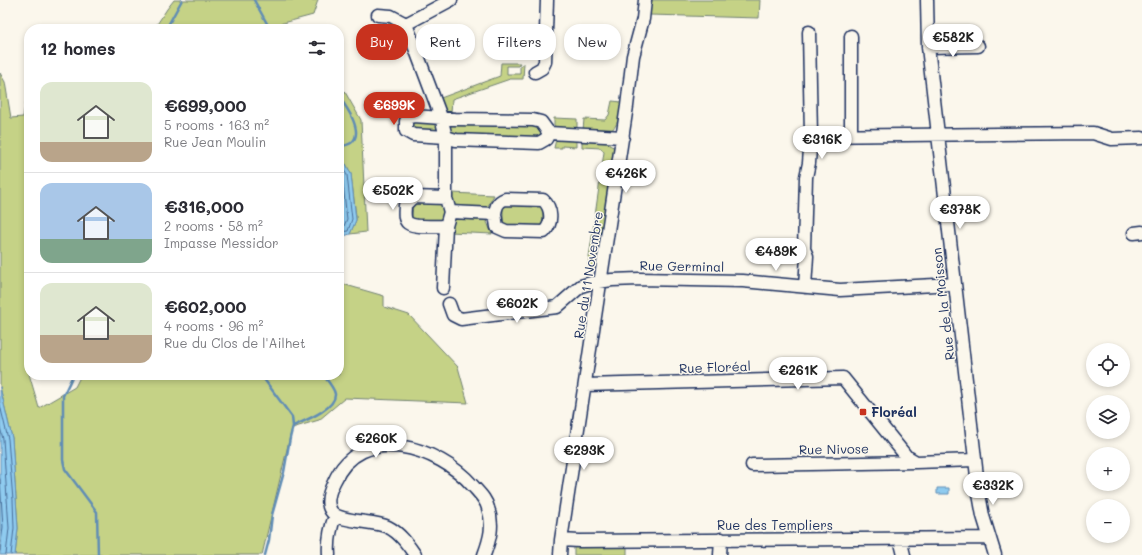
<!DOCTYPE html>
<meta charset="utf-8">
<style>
body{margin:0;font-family:Mali,sans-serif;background:#f2f2f3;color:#2b2b33;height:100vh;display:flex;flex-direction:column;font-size:15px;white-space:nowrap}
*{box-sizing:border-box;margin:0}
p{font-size:13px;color:#7c7c81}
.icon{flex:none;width:22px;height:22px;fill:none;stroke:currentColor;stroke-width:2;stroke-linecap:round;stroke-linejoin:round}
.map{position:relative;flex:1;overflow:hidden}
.sheet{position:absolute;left:24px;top:24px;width:320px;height:356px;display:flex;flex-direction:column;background:#fff;border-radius:16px;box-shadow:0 2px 6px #0003}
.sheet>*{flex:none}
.banner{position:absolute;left:356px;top:24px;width:380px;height:36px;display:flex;gap:8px}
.controls{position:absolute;left:1086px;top:343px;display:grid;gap:8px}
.controls a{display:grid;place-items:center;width:44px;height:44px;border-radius:50%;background:#fff;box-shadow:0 2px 6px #0003;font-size:20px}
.price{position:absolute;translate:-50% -34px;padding:0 9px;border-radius:14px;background:#fff;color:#222;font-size:13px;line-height:26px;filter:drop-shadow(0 1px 2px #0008)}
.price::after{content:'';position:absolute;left:50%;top:24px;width:12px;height:9px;margin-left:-6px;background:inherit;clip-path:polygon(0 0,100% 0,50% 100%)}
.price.active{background:#c8321e;color:#fff}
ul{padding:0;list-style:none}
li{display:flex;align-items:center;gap:12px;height:100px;padding:0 16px}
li+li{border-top:1px solid #e1e1e2}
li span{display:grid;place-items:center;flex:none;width:112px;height:80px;border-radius:12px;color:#555}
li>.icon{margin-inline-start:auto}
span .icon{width:48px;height:48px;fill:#fffc;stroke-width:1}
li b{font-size:17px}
h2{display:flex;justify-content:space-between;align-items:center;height:48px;padding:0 16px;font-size:17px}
.tag{padding:0 14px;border-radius:16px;background:#fff;box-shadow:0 2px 6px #0003;font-size:14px;line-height:36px}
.tag.active{background:#c8321e;color:#fff}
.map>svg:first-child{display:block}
</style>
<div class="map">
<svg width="1142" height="555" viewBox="0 0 1142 555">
<rect width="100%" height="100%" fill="#fbf7ec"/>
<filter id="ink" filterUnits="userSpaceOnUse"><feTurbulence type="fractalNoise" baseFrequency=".025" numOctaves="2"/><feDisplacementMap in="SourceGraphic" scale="8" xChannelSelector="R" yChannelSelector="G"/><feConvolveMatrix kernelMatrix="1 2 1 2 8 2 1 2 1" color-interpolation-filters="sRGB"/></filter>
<g filter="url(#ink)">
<path fill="#c5d286" stroke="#708072" d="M174 0H318L313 15 276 25 278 29H154L167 9Z
M651 0H760L759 18 650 15Z
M388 21 399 23 405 36 377 46 370 29 374 26 376 33 390 28Z
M501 63H520L518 66H507V74H520V66L524 63 523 79H510L452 99 451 113 443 111 438 99 500 76Z
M0 73 5 82 11 118 23 117 29 83V374L39 408 75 387 81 375H339V283L384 296V307L409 315 458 367 468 403 345 398 319 420 292 428 262 555H15L18 528 12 438 0 387Z
M339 86 345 92 361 120 366 232 350 234 356 220V216L351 174 346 164H339Z
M612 101 622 102C616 135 615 132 583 130L584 119 605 120 609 115Z
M554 118 577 119V130L555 128 554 125Z
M412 120H437L439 129 437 131H412L411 123Z
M535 123 541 129V134L539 138 481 135 454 137 448 127 449 124Z
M576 138V147L562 146V148H554L556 139Z
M582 140 608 141 611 146 616 148 598 266 591 268 588 265 604 152 601 148 582 147Z
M452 193 494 195 488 206 491 208 490 209 455 207 451 201Z
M434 200 439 201 446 209 441 221 433 223V220L421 219 420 223 412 219 413 202 434 204Z
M505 202H538L543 209V224L546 225 545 227 503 226V205Z
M458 218 489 220 487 222 492 234 450 232 453 221Z
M574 547H627V555H574Z"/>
<path fill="#8fcbef" stroke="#618db5" d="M339 164H346L351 174 356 220 350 234 344 236H339Z
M0 387 12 438 18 528 15 555H0Z
M937 488H949V494H937Z"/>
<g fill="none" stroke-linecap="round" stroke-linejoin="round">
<path stroke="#496d98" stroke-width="1" d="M339 168 343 169 347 175 352 219 348 231 339 232
M339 173 342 176 347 219 344 226 339 227
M0 405 8 439 13 500 14 528 11 555
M0 427 3 439 9 528 6 555
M0 479 3 527 0 551"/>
<path stroke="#618db5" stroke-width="2.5" d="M254 0 270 29
M166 29 182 0
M339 97C346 106 365 133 351 143 348 145 343 146 339 147
M73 375 63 396V460L65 469 97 512 98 555
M261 375 292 417 293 426 290 438 284 472 272 515 269 540 265 555
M293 426C304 421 336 409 335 394 334 388 327 380 323 375"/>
<defs>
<path id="minor" d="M927 0 928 47 979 494 983 516 995 555
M378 15 391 16 406 24
M928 47 978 46
M535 72 542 68 545 62 547 0
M414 116 455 119 533 120 541 122 549 133 546 139 539 143 456 140 446 137 413 135 406 131V121L409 117Z
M549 133 623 137
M811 136 1093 133 1112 139 1142 138
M851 136V36
M450 212 495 214C496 207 497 202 505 199L543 200C552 208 553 223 544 232L506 231 497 227 495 214
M446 226C437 226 415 228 408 223 403 219 405 210 405 205L413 197 446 198
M1134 233 1142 232
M805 287 807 256 804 249 806 177 809 163 811 136 809 32
M443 288 446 226 450 212 446 198V137L441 117 406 24 451 0
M449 304 453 315 461 319 557 307 581 286 591 283 612 280 639 279 743 281 840 290 954 284
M585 385 843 378 906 456 916 462 975 460
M752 465 916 462
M900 539 904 555
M561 540 579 541 989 538
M329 555C328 541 330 529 335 516
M415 555C408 545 400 533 388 527 374 520 338 523 331 511 325 502 330 490 334 482 361 421 439 447 473 486 479 493 486 499 488 508 494 525 490 539 484 555
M560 555 561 540 627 106 633 56 643 19 645 0
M720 555 721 539"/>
</defs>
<use href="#minor" stroke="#1b2f5e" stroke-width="15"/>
<use href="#minor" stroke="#fbf7ec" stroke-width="12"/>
</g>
</g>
<rect fill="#c8321e" stroke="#fbf7ec" stroke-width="1.5" x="859" y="408" width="8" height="8" rx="2"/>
<g text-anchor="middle" stroke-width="3" stroke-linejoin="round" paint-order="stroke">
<g font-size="13" fill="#1b2f5e" stroke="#fbf7ec">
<text transform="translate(682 266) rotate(1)" y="5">Rue Germinal</text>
<text transform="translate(588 275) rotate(-81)" y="5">Rue du 11 Novembre</text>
<text transform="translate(943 304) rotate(-97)" y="5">Rue de la Moisson</text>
<text transform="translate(715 367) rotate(-2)" y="5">Rue Floréal</text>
<text transform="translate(834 449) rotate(-1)" y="5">Rue Nivose</text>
<text x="775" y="530">Rue des Templiers</text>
</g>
<g font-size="13" font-weight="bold" fill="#1b2f5e" stroke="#fbf7ec" text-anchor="start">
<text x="871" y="417">Floréal</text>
</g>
</g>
</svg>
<div class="controls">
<a><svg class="icon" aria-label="locate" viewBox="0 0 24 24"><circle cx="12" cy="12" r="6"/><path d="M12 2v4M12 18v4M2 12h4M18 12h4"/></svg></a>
<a><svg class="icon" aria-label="layers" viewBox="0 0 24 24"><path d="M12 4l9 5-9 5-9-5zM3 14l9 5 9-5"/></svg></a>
<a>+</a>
<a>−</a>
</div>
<b class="price" style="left:953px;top:58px">€582K</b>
<b class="price active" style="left:394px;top:126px">€699K</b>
<b class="price" style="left:822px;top:160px">€316K</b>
<b class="price" style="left:626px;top:194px">€426K</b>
<b class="price" style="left:393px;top:211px">€502K</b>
<b class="price" style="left:960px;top:230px">€378K</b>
<b class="price" style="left:776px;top:272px">€489K</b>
<b class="price" style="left:517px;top:324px">€602K</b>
<b class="price" style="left:798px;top:391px">€261K</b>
<b class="price" style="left:376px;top:459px">€260K</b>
<b class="price" style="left:584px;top:471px">€293K</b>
<b class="price" style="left:993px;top:506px">€332K</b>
<div class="banner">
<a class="tag active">Buy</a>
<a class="tag">Rent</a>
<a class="tag">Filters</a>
<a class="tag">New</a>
</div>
<section class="sheet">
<h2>12 homes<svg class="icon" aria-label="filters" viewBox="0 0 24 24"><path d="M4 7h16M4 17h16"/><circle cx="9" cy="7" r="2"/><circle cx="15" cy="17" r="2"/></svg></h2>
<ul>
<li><span style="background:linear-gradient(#dfe7d0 75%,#b9a48a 0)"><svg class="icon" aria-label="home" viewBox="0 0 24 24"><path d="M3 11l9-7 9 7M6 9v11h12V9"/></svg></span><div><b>€699,000</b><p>5 rooms · 163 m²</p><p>Rue Jean Moulin</p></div></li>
<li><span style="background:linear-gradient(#a9c7e8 70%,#7fa58c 0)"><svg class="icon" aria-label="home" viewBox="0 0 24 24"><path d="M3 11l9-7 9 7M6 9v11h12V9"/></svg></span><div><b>€316,000</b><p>2 rooms · 58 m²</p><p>Impasse Messidor</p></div></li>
<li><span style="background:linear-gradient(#dfe7d0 65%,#b9a48a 0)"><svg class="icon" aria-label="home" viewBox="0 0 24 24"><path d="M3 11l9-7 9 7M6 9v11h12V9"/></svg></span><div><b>€602,000</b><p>4 rooms · 96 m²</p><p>Rue du Clos de l'Ailhet</p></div></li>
</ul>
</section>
</div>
